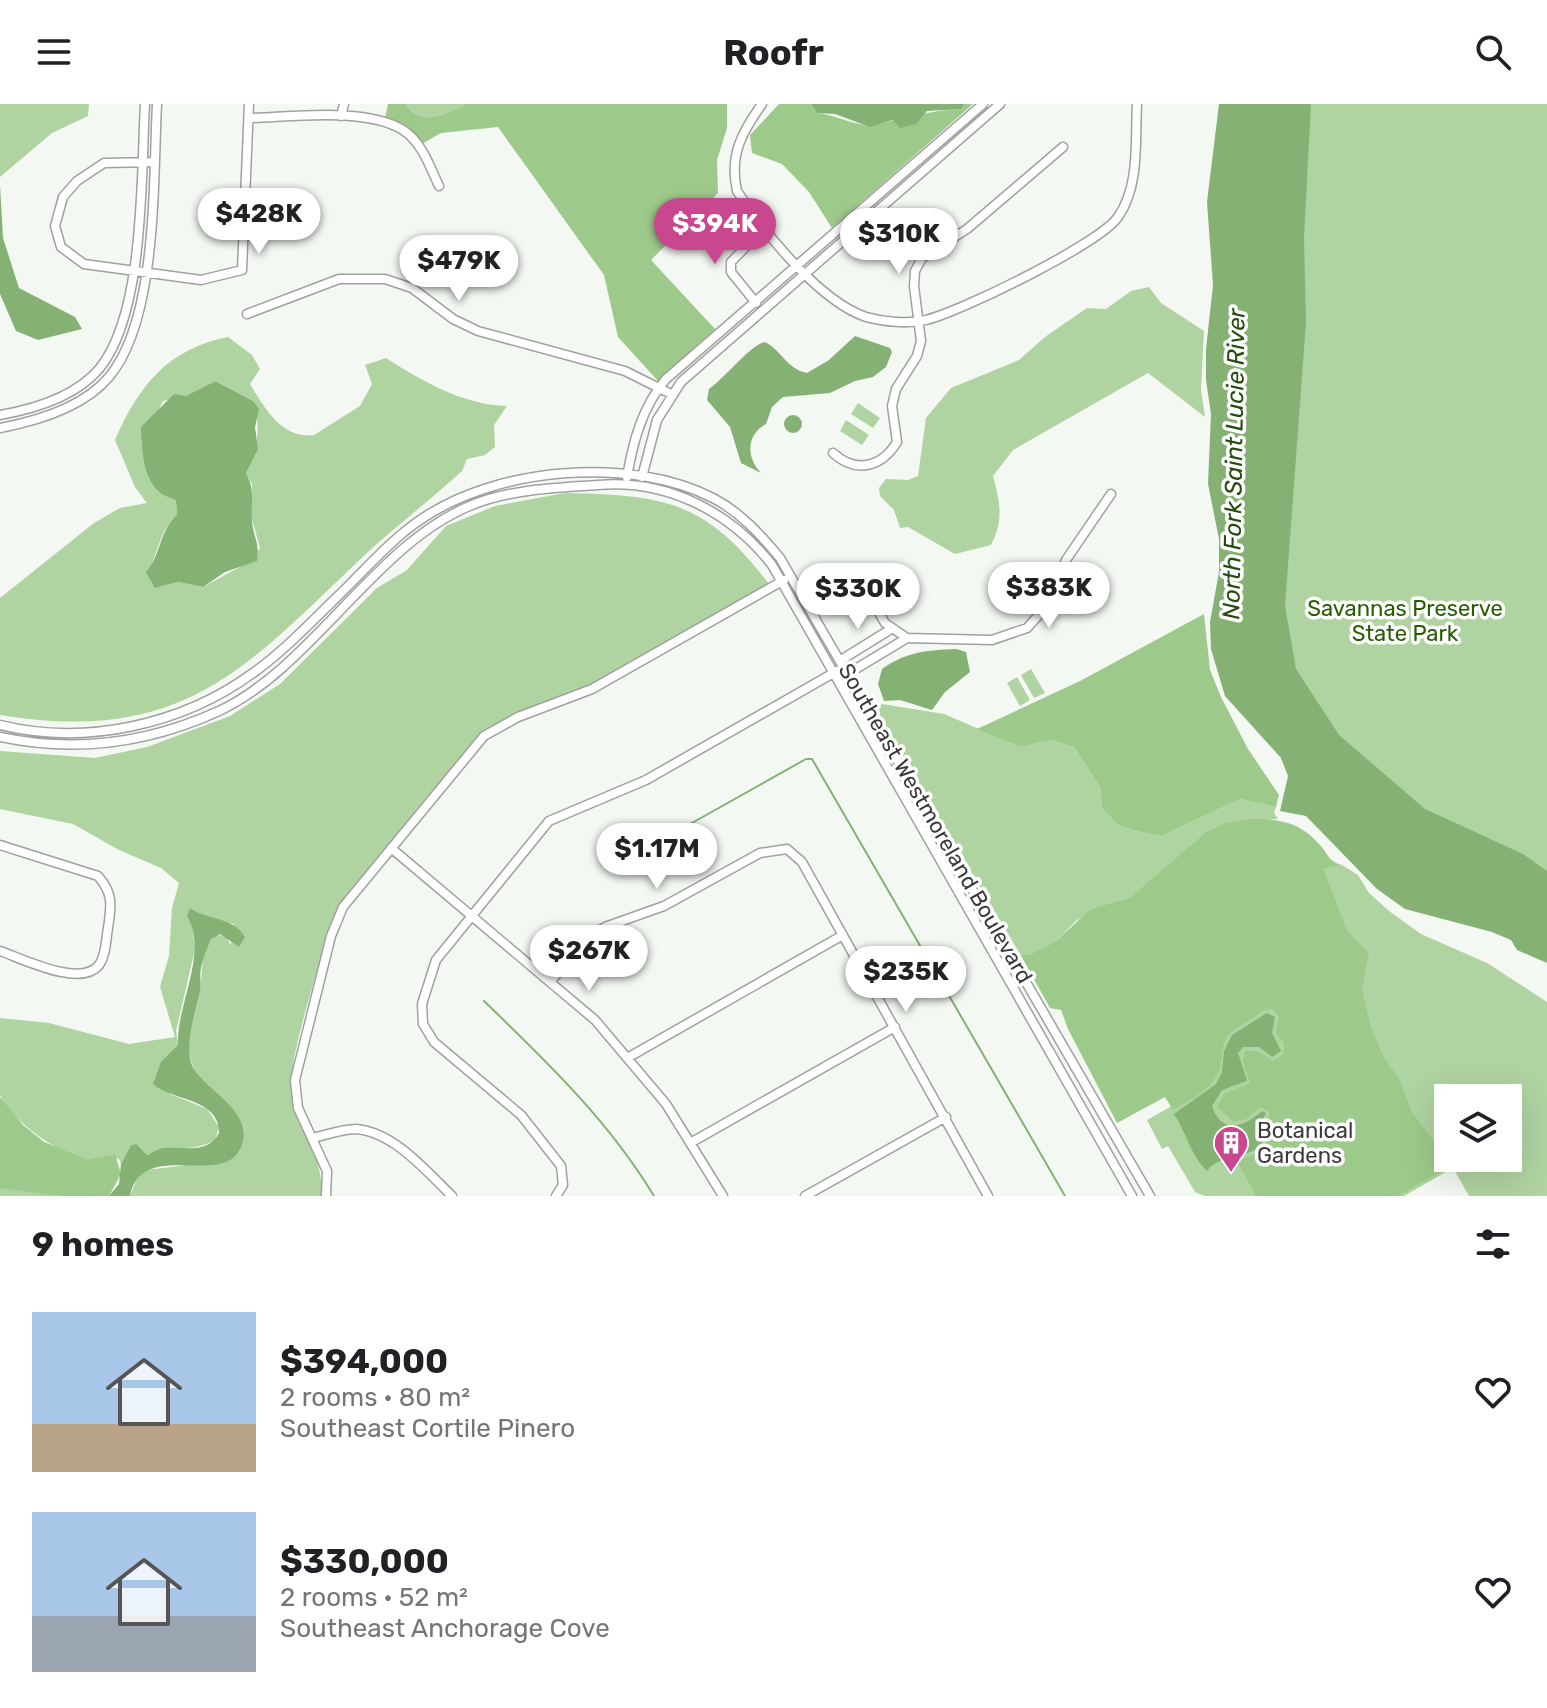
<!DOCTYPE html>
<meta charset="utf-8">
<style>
body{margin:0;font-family:Rubik,sans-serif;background:#f2f2f2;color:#202124;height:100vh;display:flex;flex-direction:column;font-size:30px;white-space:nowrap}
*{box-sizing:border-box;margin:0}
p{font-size:26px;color:#757577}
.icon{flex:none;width:44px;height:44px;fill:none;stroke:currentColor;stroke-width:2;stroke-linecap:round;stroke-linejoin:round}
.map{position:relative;height:1092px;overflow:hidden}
.sheet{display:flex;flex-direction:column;background:#fff;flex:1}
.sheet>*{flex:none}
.buttons{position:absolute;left:1434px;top:980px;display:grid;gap:16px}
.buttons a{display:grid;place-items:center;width:88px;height:88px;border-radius:0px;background:#fff;box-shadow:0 8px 32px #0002;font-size:40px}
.price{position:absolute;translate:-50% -68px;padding:0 18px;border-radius:28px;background:#fff;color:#222;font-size:26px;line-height:52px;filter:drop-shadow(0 2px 4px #0008)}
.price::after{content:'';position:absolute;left:50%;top:48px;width:24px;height:18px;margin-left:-12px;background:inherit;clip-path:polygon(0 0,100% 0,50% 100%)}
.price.current{background:#c8478f;color:#fff}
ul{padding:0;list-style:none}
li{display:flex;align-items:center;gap:24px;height:200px;padding:0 32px}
li span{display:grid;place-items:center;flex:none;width:224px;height:160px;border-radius:0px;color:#555}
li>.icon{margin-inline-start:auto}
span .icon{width:96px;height:96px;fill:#fffc;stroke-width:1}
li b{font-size:34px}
h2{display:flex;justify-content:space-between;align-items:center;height:96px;padding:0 32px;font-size:34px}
header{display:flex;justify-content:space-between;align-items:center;height:104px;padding:0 32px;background:#fff;font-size:36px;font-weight:700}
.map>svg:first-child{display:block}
</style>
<header><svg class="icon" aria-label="menu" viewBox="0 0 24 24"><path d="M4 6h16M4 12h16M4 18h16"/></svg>Roofr<svg class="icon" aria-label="search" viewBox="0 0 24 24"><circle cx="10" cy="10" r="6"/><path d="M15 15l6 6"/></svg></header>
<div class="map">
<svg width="1547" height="1092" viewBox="0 0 1547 1092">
<rect width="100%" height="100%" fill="#f4f8f3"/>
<path fill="#afd3a1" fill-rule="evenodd" d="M0 0H89L88 12 52 29 0 73Z
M406 0H466C447 11 420 23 406 0Z
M1283 0H1547V826L1388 724 1261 556Z
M1149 183 1161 199 1204 227 1201 286 1205 313 1148 269 1013 346 993 372C1000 398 1004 416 991 441L955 450 908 423 900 424 894 406 880 392 879 384 886 375 908 376 918 372 926 314 951 284 1019 256 1045 233 1087 204 1106 205 1131 187Z
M228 233 252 251 260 265 250 280C264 303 282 336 314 331L360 302 372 280 365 261 386 254C422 277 463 301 507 302L494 321 495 343 485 351 467 355 462 367C426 400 388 428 352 463 236 575 174 639 0 611V494L94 419 120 404 147 399 135 383 115 336C139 281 168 245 228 233ZM217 277 253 297C262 322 257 346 246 369L252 380V415L260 444 249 458 203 483 178 478 159 483 149 466C159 446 160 426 177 410L176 397C147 372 141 364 141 323L157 309 163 297 190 291Z
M858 299 880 314 873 324 851 310Z
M846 316 869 331 862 341 840 327Z
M565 389C665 391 706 397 769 480L590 582 516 609 482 628 340 800C328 828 288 955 292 979 299 1019 323 1052 322 1092H130L138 1072 146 1066 230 1056C267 1018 203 993 192 960 182 933 199 907 201 881 202 864 202 842 216 830L226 833 231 841 234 820 201 811 190 804 195 845 176 927 178 941 170 990 207 1005 219 1023 215 1036C192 1049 170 1041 147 1051L135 1040 131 1041 121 1060 119 1055C107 1052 100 1056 88 1056 65 1055 5 1012 0 990 0 968 0 937 0 914L49 919 129 940 175 933 160 883 169 852 172 804 179 779 161 764 119 746 73 720 0 705V647L95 654 147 643 230 612 280 580 377 484 407 466 446 422 495 402Z
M1031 565 1045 589 1034 594 1021 571Z
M1017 573 1030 596 1020 602 1007 579Z
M882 600 944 610 1021 643 1051 636 1074 643 1100 683 1102 704 1119 722 1137 727 1162 732 1240 695 1276 703 1274 709 1278 715 1225 719 1207 727 1130 795 1077 816 1056 837 1028 851 1020 850 874 605Z
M1342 761 1358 771 1369 789 1389 807 1421 830 1487 859 1547 898V1092H1469L1453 1064 1404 1092H1205L1195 1088 1168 1042 1162 1045 1147 1016 1186 994 1202 928 1369 848 1347 826 1322 765ZM1448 994H1508V1054H1448Z
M5 1083 60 1092H0V1084Z"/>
<path fill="#9dc98b" d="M388 0H406C420 23 446 11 466 0H727V24L717 56 718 89 651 156 715 225 658 277 618 233 604 171 498 23 441 29 422 40 405 22 385 14Z
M779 0H811L817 9C832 10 862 24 873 21 903 15 930 6 962 5L964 0H973L832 124 809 88 782 60 752 49 750 31Z
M1204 510 1210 566 1221 593 1248 645 1279 691 1276 703 1240 695 1162 732 1137 727 1119 722 1102 704 1100 683 1074 643 1051 636 1021 643 977 625 1080 577Z
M1252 715C1281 715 1300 718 1320 741 1329 751 1328 757 1342 761L1323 765 1347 826 1369 848 1362 885 1370 921 1384 954 1400 976 1411 1007 1452 1061 1398 1092H1256L1237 1057 1264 1046 1269 1008 1261 1003 1245 1016 1233 1017 1217 1003 1224 990 1250 979 1243 957 1245 947H1258L1273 957 1284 950V939L1276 929 1279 913 1272 905C1262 905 1258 911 1250 916 1207 939 1233 947 1214 976 1204 990 1187 997 1173 1006L1165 993 1117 1019 1068 925 1061 906 1050 904 1020 850 1028 851 1056 837 1091 805 1130 794 1207 727 1225 719Z
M0 993 23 1021 44 1038 88 1056 115 1050 121 1070 109 1092H60L0 1084Z"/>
<path fill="#86b174" d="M811 0H964L962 5 927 7 916 20 900 24 893 16 870 23 835 10 817 9Z
M1219 0H1311L1304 134 1306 218 1285 502 1296 565 1339 631 1425 705 1523 750 1547 767V859L1517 846 1511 836 1492 828 1405 805 1377 785 1306 712 1280 707 1288 672 1281 654 1225 592 1211 545 1210 518 1219 468V435L1208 380 1211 310 1206 276V245L1213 181 1207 98Z
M0 81 3 134 19 184 75 213 82 225 38 236 16 227 0 190Z
M855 232 890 244 892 248 886 263 873 273 855 277 830 289 783 293 772 303 766 320C746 331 746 353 761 369L741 359 730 323 707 296 709 285C726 273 750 241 765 238 782 247 787 265 807 269L829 256Z
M216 277 253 297 259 305 255 323 258 345 246 369C255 385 251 396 252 413 252 433 260 435 257 457L225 468 203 483 178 478 155 484 146 468C161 451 159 428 177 410L176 397C173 394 170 394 166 392 143 382 141 343 141 323L174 290 186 292Z
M784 320a9 9 0 1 1 18 0a9 9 0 1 1-18 0Z
M956 545 966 548 970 568 945 588 932 606 900 596 884 597 878 580 882 565C906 548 927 546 956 545Z
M190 804C208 817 233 812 245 833L239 843 220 830 211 835C207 844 203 854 201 864 199 872 202 880 200 888 195 911 187 930 190 955 194 984 262 1005 239 1047 219 1082 141 1035 130 1092H109L119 1080 121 1060 131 1041 136 1040 147 1051C152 1049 159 1044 165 1044 184 1042 207 1051 219 1029 220 994 172 997 153 980L161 958 178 941C176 901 209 849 187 812Z
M1267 909 1275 913 1272 929 1281 947 1272 953 1259 943H1243L1238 949 1247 977 1222 986 1212 1002C1222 1032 1245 1022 1262 1007L1266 1009 1262 1018 1263 1038C1253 1056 1222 1047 1207 1067 1190 1050 1187 1030 1174 1010L1216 980 1222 968 1224 947 1232 931Z"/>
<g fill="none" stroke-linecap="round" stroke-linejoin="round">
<path stroke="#86b174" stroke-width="2" d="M622 753 658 738 806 655H812L1065 1092
M484 897C547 958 608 1016 654 1092"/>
<defs>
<path id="minor" d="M762 0C742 28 729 51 737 87 764 128 819 197 866 213 884 218 908 220 926 216 962 207 1099 140 1118 113 1140 82 1135 36 1137 0
M341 12 344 0
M250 14C292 13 366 3 403 26 422 38 430 63 439 82
M154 58 104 59 77 77 63 93 55 122 61 143 84 160 201 176 242 166 249 0
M756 199 731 168V158L765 123
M247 210 339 175H385L412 184 453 215 478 227 625 267 671 290
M0 311C34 305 76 292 99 265 145 210 141 70 145 0
M0 324C37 317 83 304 109 273 158 215 153 74 157 0
M833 349C856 370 882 363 897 338L892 302 896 285 917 252 921 237 914 182 915 167 922 154 967 125 1063 43
M627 373C633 338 642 303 666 275L983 0
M642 373 657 316 681 278 1000 0
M863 482 885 519 907 534
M841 556 891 525
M849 569 907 534 992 536 1027 524 1047 502 1066 456 1111 390
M0 621C85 642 182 621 253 569 284 547 311 518 338 492 365 466 391 435 423 414 499 363 631 352 713 394 740 408 761 431 780 454L1150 1092
M0 633C75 649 149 639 219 607 313 563 376 439 472 401 511 385 556 384 598 381 666 375 730 407 772 461L1132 1092
M0 741 98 772C114 790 111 803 108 824 106 835 106 852 99 861 81 884 23 855 0 847
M391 744 595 916 666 1000 723 1092
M552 876 592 830 605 823 664 802 760 749 787 745 802 758 988 1092
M629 953 843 831
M313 1034C326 1031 342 1025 356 1025 394 1028 426 1067 452 1092
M692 1038 895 923
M326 1092 327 1067 298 1004 295 976 331 832 343 803 484 632 518 613 592 585 784 476
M556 1092 563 1081 561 1062 521 1011 434 938 423 920 422 900 436 856 549 717 646 676 837 567
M805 1092 946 1013"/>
</defs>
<use href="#minor" stroke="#9ea19d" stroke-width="11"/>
<use href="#minor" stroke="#fff" stroke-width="8"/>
</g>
<defs>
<symbol id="building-pin" viewBox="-11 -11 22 30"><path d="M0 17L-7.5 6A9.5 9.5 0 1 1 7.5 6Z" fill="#c8478f" stroke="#fff"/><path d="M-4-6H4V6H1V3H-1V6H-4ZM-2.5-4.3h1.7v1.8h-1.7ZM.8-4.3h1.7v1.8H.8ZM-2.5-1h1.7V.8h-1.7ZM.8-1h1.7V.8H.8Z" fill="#fff"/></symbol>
</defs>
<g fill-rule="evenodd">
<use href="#building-pin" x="1211" y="1019" width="40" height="54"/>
</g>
<g text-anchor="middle" stroke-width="7" stroke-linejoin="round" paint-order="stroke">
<g font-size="22" fill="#275c01" stroke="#fff">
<text x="1405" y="512">Savannas Preserve<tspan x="1405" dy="25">State Park</tspan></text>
</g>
<g font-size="22" fill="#3a3b39" stroke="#fff">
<text transform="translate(936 719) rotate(60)" y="8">Southeast Westmoreland Boulevard</text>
</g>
<g font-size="22" fill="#3a3b39" stroke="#fff" text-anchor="start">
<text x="1257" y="1034">Botanical<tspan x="1257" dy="25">Gardens</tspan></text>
</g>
<g font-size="24" font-style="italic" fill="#244c0d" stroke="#fff">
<text transform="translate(1234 360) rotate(-89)" y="8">North Fork Saint Lucie River</text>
</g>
</g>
</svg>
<div class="buttons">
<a><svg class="icon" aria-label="layers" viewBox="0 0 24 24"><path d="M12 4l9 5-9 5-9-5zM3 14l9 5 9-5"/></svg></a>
</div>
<b class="price" style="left:259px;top:152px">$428K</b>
<b class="price current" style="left:715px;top:162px">$394K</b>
<b class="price" style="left:899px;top:172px">$310K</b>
<b class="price" style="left:459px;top:199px">$479K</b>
<b class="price" style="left:1049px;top:526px">$383K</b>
<b class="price" style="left:858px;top:527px">$330K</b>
<b class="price" style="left:657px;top:787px">$1.17M</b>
<b class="price" style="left:589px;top:889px">$267K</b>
<b class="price" style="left:906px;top:910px">$235K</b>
</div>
<section class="sheet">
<h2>9 homes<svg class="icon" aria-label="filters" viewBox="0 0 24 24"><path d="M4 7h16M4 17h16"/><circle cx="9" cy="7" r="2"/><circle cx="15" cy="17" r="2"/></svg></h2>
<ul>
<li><span style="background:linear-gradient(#a9c7e8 70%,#b9a48a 0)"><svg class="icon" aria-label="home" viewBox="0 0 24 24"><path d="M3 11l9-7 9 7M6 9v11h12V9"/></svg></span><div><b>$394,000</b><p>2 rooms · 80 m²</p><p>Southeast Cortile Pinero</p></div><svg class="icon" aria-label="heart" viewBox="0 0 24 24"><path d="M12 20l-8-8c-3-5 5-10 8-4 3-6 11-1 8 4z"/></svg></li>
<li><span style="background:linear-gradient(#a9c7e8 65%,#9aa5b1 0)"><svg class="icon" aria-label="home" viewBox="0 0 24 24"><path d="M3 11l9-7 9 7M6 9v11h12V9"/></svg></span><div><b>$330,000</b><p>2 rooms · 52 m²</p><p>Southeast Anchorage Cove</p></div><svg class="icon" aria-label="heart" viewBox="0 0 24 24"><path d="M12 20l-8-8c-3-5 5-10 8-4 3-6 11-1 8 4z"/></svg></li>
</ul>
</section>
